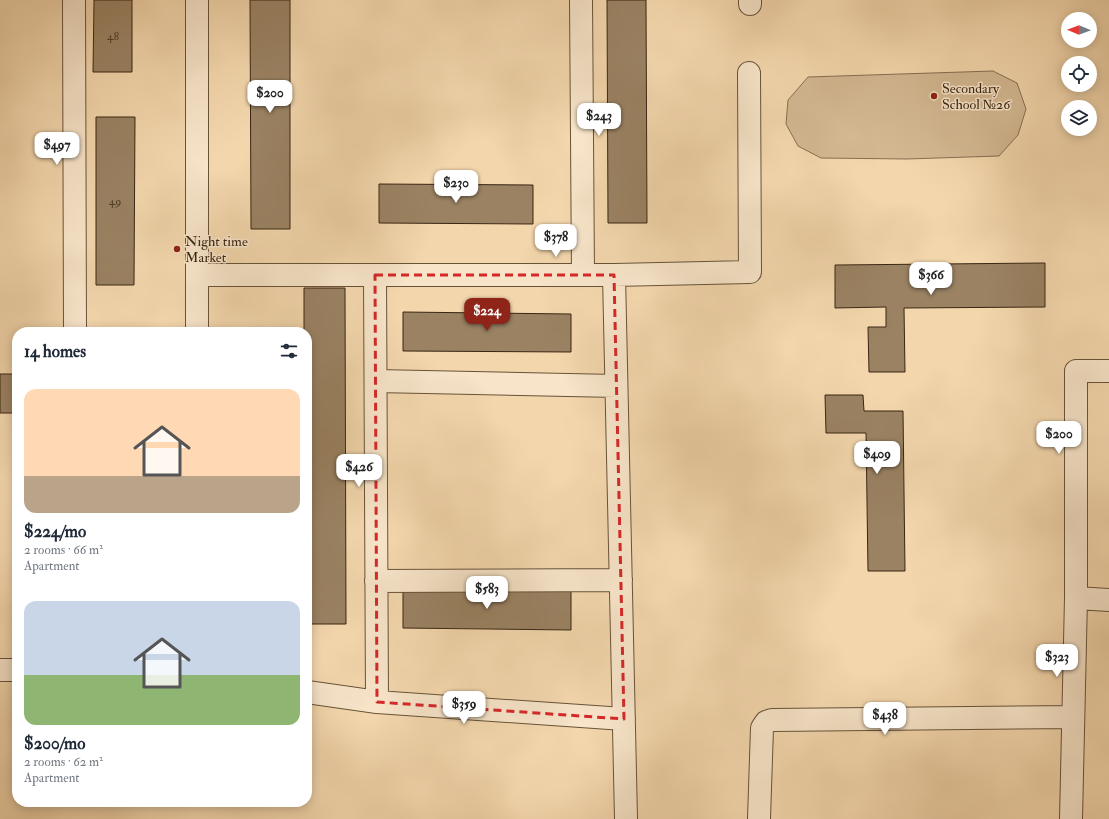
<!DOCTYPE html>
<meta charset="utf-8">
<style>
body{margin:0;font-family:"IM FELL Double Pica",serif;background:#f2f2f3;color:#1f2937;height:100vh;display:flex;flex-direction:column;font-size:15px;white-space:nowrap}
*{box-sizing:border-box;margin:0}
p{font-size:13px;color:#747a83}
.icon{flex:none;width:22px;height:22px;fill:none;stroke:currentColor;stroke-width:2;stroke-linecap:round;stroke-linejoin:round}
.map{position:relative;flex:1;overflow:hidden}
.sheet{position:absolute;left:12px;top:327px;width:300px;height:480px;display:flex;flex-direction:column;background:#fff;border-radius:16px;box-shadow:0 2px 10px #0003}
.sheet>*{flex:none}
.needle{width:26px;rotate:271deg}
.fabs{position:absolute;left:1061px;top:12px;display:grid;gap:8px}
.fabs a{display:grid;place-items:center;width:36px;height:36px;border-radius:50%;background:#fff;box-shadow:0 2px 10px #0003;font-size:20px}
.price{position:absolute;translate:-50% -34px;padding:0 9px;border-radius:8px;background:#fff;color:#222;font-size:13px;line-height:26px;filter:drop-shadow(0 1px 2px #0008)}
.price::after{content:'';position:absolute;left:50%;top:24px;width:12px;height:9px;margin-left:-6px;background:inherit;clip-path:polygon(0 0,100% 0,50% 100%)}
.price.active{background:#8f2418;color:#fff}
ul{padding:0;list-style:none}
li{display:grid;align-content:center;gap:8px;height:212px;padding:0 12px}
li span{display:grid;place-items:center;height:124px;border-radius:12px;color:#555}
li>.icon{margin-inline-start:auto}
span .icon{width:72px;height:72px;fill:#fffc;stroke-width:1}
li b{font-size:17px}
h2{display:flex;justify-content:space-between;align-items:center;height:48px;padding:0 12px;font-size:17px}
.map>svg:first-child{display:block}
</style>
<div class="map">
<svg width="1109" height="819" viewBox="0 0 1109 819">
<rect width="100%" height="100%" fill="#f3d6ac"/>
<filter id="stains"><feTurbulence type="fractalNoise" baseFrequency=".005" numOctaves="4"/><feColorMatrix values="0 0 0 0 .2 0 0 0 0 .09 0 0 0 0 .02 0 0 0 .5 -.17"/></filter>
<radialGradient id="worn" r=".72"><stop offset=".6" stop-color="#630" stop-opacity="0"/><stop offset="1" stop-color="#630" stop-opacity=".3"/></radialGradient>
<path fill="#d3b892" stroke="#867052" d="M993 71 1017 83 1026 109 1018 135 999 156 907 159 821 158 798 146 786 124 788 100 808 77Z"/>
<path fill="#9a8263" stroke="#392713" d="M94 0H132V72H93Z
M250 0H290V229H251Z
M607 0H646L647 223H608Z
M96 117H135L134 285H96Z
M379 184 533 185V224L379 223Z
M1045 263V307L904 308 905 372H869L868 327H886V307L835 308V265Z
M304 288H345L346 624H307V332H304Z
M403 312 571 314V352L403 351Z
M0 374H17V413H0Z
M825 395H863L864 411H903L905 571H868L866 433H826Z
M403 590 571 591V630L403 628Z"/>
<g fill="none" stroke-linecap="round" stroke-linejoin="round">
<defs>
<path id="minor" d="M74 0 75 332
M197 0V332
M581 0 583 275
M750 0V4
M197 275H614L750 272 749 73
M375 275 377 702
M614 275 626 819
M376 381 616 386
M376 581 621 580
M1076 598V371H1109
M0 670H17
M307 692 377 702 624 719
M759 819 762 728 766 722 772 720 1073 717
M1071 819 1076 598 1109 600"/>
</defs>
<use href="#minor" stroke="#685339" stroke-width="24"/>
<use href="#minor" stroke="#f7e4c9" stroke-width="22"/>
</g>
<path fill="none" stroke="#d62828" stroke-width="3" stroke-dasharray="8 5" stroke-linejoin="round" d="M375 275H614L624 719 377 702Z"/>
<g fill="#8f2418" stroke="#f7e4c9" stroke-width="1.5">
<circle cx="934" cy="96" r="4"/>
<circle cx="177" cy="249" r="4"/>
</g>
<g text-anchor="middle" stroke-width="3" stroke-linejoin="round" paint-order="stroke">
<g font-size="12" fill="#513e27">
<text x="113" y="40">48</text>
<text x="115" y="205">49</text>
</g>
<g font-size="14" fill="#392713" stroke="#f7e4c9" text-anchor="start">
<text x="942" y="93">Secondary<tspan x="942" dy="16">School №26</tspan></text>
<text x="185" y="246">Night time<tspan x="185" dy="16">Market</tspan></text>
</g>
</g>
<rect width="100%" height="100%" filter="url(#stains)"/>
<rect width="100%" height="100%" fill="url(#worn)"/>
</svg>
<div class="fabs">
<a><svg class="needle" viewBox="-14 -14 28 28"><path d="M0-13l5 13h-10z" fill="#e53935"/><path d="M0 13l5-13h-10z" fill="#747a83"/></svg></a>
<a><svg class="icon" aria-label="locate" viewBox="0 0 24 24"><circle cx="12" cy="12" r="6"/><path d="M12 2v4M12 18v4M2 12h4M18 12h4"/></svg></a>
<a><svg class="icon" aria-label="layers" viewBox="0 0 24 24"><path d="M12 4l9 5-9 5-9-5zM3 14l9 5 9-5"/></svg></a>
</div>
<b class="price" style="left:270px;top:114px">$200</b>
<b class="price" style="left:599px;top:137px">$243</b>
<b class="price" style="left:57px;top:166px">$497</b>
<b class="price" style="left:456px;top:204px">$230</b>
<b class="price" style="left:556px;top:258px">$378</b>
<b class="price" style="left:931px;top:296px">$366</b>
<b class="price active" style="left:487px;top:332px">$224</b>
<b class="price" style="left:1059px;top:455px">$200</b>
<b class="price" style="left:877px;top:475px">$409</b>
<b class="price" style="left:359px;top:488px">$426</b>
<b class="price" style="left:487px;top:610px">$583</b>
<b class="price" style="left:1057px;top:678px">$323</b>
<b class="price" style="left:464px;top:725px">$359</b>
<b class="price" style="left:885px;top:736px">$438</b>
<section class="sheet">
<h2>14 homes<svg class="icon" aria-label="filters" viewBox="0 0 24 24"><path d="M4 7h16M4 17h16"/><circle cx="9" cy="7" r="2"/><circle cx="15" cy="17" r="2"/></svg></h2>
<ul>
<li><span style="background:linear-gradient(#ffd9b3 70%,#b9a48a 0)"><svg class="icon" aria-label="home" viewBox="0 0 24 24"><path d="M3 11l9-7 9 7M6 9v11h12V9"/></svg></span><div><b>$224/mo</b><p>2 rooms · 66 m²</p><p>Apartment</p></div></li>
<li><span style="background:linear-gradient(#c9d6e8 60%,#8fb573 0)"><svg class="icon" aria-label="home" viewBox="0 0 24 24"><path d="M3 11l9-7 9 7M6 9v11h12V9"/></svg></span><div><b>$200/mo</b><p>2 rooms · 62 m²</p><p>Apartment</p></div></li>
</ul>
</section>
</div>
